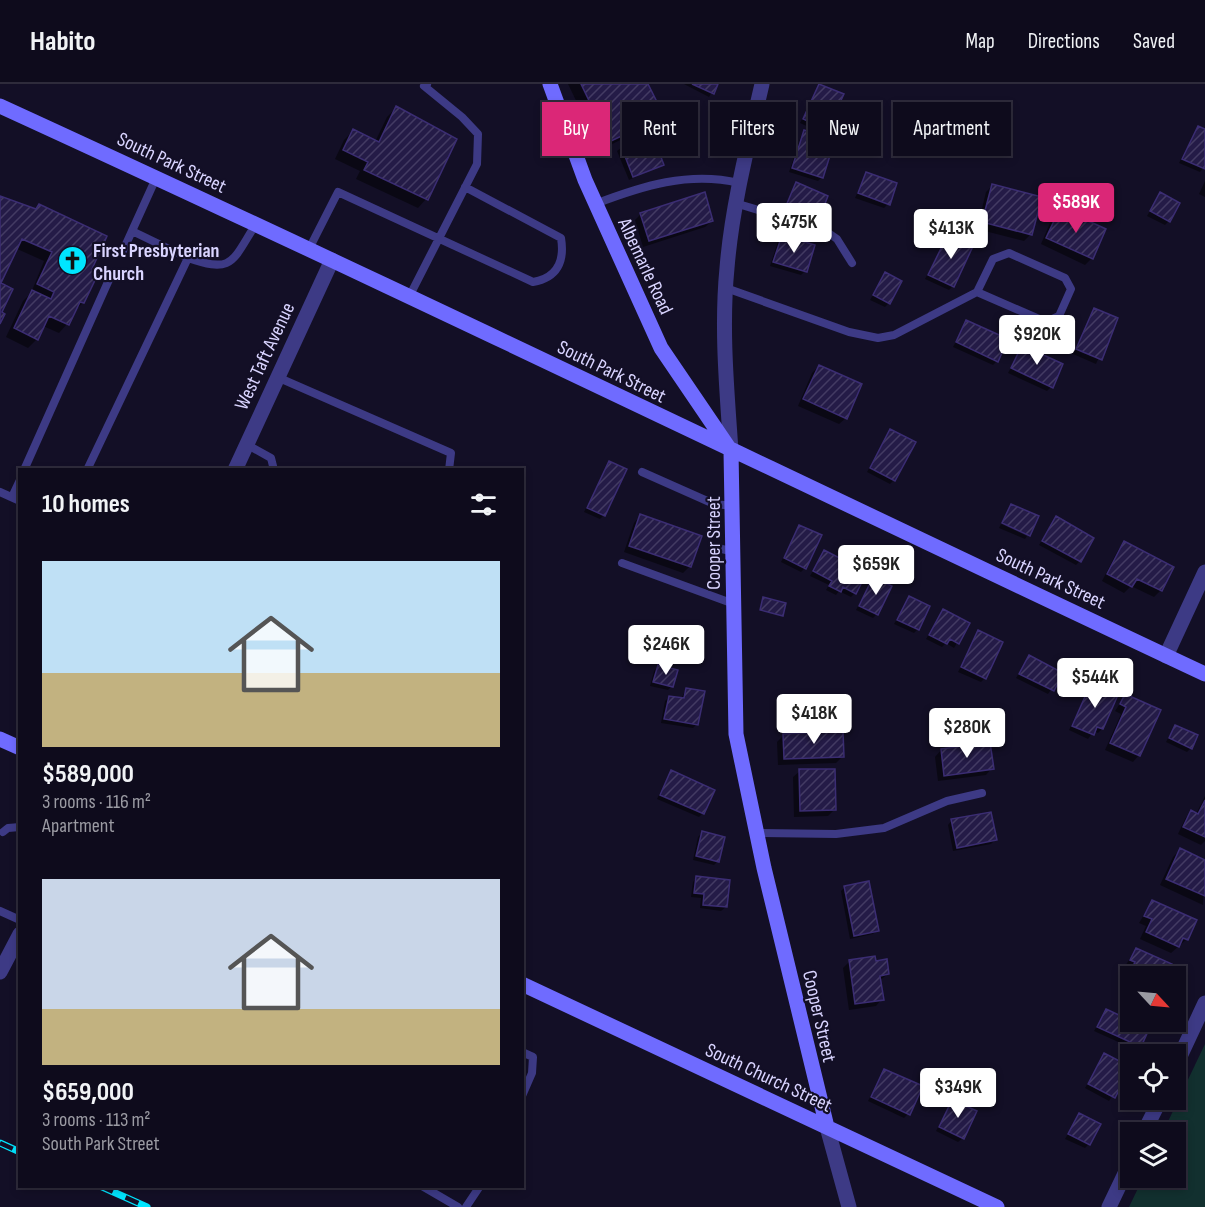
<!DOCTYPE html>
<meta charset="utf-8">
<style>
body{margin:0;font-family:"Sofia Sans Condensed",sans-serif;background:#171425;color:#f1f3f6;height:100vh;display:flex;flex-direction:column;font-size:22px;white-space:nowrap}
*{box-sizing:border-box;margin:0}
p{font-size:20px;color:#9b9ba3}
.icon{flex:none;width:33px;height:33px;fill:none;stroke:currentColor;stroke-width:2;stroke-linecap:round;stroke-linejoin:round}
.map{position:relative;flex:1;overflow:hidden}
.side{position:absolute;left:18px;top:384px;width:506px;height:720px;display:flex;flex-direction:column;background:#0e0b1c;border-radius:0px;box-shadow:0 3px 9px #0003,0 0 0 2px #2e2b3b}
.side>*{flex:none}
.guide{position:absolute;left:542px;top:18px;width:570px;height:54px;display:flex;gap:12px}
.needle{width:39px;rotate:116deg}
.fabs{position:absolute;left:1120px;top:882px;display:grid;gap:12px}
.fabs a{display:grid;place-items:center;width:66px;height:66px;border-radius:0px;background:#0e0b1c;box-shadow:0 3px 9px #0003,0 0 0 2px #2e2b3b;font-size:30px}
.price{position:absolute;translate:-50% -51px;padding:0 14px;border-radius:6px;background:#fff;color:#222;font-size:20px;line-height:39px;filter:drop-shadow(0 2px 3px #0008)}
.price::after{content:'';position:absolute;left:50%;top:36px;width:18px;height:14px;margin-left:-9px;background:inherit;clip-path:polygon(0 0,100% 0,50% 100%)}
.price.selected{background:#db2777;color:#fff}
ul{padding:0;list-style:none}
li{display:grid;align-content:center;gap:12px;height:318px;padding:0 24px}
li span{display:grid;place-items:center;height:186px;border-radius:0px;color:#555}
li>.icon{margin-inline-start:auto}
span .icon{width:108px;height:108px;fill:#fffc;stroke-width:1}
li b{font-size:26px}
h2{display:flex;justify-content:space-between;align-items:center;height:72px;padding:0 24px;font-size:26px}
.chip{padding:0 21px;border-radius:0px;background:#0e0b1c;box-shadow:0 3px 9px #0003,0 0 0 2px #2e2b3b;font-size:21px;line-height:54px}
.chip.selected{background:#db2777;color:#fff}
header{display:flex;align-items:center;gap:36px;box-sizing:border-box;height:84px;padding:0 30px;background:#0e0b1c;border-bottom:2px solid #2e2b3b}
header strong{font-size:28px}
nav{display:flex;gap:33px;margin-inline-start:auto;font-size:21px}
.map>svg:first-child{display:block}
</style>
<header>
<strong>Habito</strong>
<nav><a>Map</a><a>Directions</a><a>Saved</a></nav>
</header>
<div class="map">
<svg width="1205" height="1123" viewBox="0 0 1205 1123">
<defs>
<pattern id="building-hatch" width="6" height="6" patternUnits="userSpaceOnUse" patternTransform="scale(1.5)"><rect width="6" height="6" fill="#241b47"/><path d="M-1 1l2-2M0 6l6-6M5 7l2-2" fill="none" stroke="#433b63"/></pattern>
</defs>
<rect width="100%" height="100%" fill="#130f26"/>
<path fill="#12302f" d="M1205 960V1123H1129L1143 1094H1176V1048H1163Z"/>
<path fill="#0007" d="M568 0H647L662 31 653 40 600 66Z
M684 0H717L709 13Z
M820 1 826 45 822 49 800 39Z
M396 24 426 115 418 124 356 95 360 87 335 75 344 56 353 47 375 58 387 33Z
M1198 43 1205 47V82L1200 88 1179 79Z
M805 47 819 63 822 93 818 97 789 88 801 52Z
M622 63 663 80 629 96 617 67Z
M866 90 888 120 884 124 855 114Z
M1205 97V113L1199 110Z
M796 100 817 134 813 138 780 133Z
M993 101 1031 150 1024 157 977 145 986 108Z
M1160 110 1169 137 1165 141 1147 132Z
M0 114 35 126 39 122 90 185 83 219 73 228 67 240 59 249 43 242 37 255 28 264 6 253 23 217 31 209 44 177 15 164 0 198Z
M1060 126 1092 174 1085 181 1041 160 1053 132Z
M641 130 712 137 705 143 643 163 635 136Z
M949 150 953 202 949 206 925 195Z
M782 153 805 187 801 191 770 182 778 157Z
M886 190 889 219 885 223 870 216Z
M1095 226 1116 235 1096 280 1073 270Z
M967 237 997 277 993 281 953 263Z
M1022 263 1051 303 1047 307 1008 289Z
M819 282 846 334 839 340 798 322 812 289Z
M890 347 894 396 890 400 867 388Z
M609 379 604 431 600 435 584 428Z
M640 432 690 482 683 489 624 468 634 439Z
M1056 434 1080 477 1076 481 1039 461Z
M1001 440 1027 452 1025 455 999 444Z
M799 443 805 484 801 488 781 478Z
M1124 459 1172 483 1161 506 1154 513 1131 502 1124 509 1102 497 1118 466Z
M824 468 855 509 851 513 839 507 836 511 826 506 829 501 810 492Z
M873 495 877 530 873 534 856 526Z
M909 514 918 545 914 549 894 540Z
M763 515 782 531 759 527Z
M943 527 968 540 954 564 946 559 942 563 926 555Z
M979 548 985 594 981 598 958 588Z
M1029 573 1061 590 1048 610 1016 594Z
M658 582 672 602 668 606 650 602 654 587Z
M1091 601 1102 645 1098 649 1094 647 1088 655 1069 646Z
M686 605 697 640 693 644 661 639 665 617 669 613 681 615Z
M1125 612 1139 671 1133 678 1105 666 1121 630 1115 627Z
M1175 642 1191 664 1187 668 1166 658Z
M784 651 843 672 836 679 778 681 777 658Z
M941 666 992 684 986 691 938 697 935 673Z
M671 687 703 729 699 733 657 715Z
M800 687 835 725 828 732 794 733 793 693Z
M1205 712V757L1201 761 1178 750 1185 735 1191 728 1196 730Z
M952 736 995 756 991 760 953 767 948 741Z
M702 749 718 777 714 781 693 776 698 753Z
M1180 766 1205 777 1203 821 1160 801 1173 773Z
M697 793 726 823 721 827 700 824 701 814 691 813 693 798Z
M845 803 877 846 873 850 850 855 841 807Z
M1152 818 1187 855 1171 869 1140 855 1146 842 1139 839Z
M1136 866 1170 881 1165 892H1131V903L1123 899 1130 884 1125 882Z
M849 878 875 879 888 890 879 897 882 915 876 922 849 926 843 884Z
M1106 927 1140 962 1136 966 1094 947Z
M1105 971 1129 984 1109 1017 1085 1004Z
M884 987 908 1030 904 1034 868 1017Z
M952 1017 963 1054 958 1058 936 1047Z
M1079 1031 1089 1060 1085 1064 1065 1055Z"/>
<path fill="url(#building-hatch)" stroke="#3b2d73" stroke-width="1.5" d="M581 0H648L664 32 609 58Z
M692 0H718L714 10Z
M819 0 844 10 827 46 803 35Z
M396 22 457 55 428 116 364 86 368 78 343 66 353 45 379 58Z
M1198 42 1205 45V85L1182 75Z
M804 46 824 52 821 62 832 65 823 94 792 84Z
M652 49 664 81 633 93 621 62Z
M866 88 897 99 890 121 858 109Z
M796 98 828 112 819 135 811 132 807 139 783 129Z
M992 100 1042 113 1032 151 982 138Z
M705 108 713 137 649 157 640 129Z
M1160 108 1180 119 1170 138 1150 127Z
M0 112 36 125 39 120 107 152 92 185 99 188 84 219 80 218 69 241 49 232 38 256 14 244 32 206 51 215 54 208 37 200 52 168 22 155 1 199 13 205 2 228 5 230 0 240Z
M1060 124 1106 145 1093 175 1046 154Z
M949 148 974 160 954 203 928 191Z
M782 151 815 161 807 188 773 178Z
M885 188 902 197 890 220 873 211Z
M1094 224 1118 234 1102 276 1076 265Z
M966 236 1008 255 998 278 956 258Z
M1022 261 1063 280 1053 304 1011 284Z
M819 281 862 300 847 335 803 315Z
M890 345 916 358 895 397 870 384Z
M609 377 627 385 605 432 587 424Z
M1011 420 1039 432 1030 452 1002 439Z
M640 430 702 452 691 483 629 462Z
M1056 432 1094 454 1081 478 1042 457Z
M799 441 822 451 806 485 784 474Z
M1124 457 1174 483 1162 507 1137 495 1132 503 1107 490Z
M824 466 867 488 856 510 843 503 841 508 829 502 832 497 813 487Z
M873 493 892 502 878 531 859 522Z
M909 512 930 522 919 546 897 536Z
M763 513 786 519 783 532 760 526Z
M943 525 970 539 959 560 950 555 947 560 929 551Z
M978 546 1003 558 986 595 961 583Z
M1029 571 1063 589 1054 607 1019 590Z
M658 581 678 586 673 603 653 598Z
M1091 599 1118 611 1103 645 1097 643 1094 651 1072 642Z
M686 604 705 607 698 641 664 635 669 612 684 614Z
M1125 610 1161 626 1140 672 1110 659 1126 623 1120 620Z
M1175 641 1198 651 1192 665 1169 654Z
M843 647 844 673 784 675 783 650Z
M990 658 994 685 944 692 941 665Z
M799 685H835L836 726 800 727Z
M671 686 715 706 704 730 660 711Z
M1205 716V753L1183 743 1191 726 1198 730Z
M991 728 997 756 957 764 951 735Z
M702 747 725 753 719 778 696 772Z
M1180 764 1205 776V812L1166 795Z
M696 792 730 796 727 823 703 821 704 810 694 809Z
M869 797 879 847 854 852 844 802Z
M1152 816 1197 836 1188 856 1183 854 1179 863 1146 848 1152 835 1144 832Z
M1136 864 1172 880 1166 892H1128L1135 878 1130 876Z
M875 872 876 877 887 875 889 890 880 892 884 916 855 920 849 876Z
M1106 925 1149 945 1141 963 1097 943Z
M1104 969 1131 983 1115 1014 1088 1000Z
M884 985 923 1002 910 1031 871 1013Z
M952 1016 977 1027 964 1055 939 1043Z
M1079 1029 1101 1040 1090 1061 1068 1050Z"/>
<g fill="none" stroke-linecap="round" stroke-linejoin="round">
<path stroke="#3d3a85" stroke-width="8" d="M735 119 824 146 837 155 852 179
M595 120C642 102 689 87 739 99
M132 147 188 174
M309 165 338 108 533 198C557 194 565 178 561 154L465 103
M122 169 156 94
M726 204 849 248 878 254 894 251 977 208 993 175 1009 169 1065 194 1071 205 1059 232 1046 238 977 208
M409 213 477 80 478 50 462 33 424 2 427 0
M277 293 451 369 449 386
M246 360 271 374 274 386
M24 386 112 189
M87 386 188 174C234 190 232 177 256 140
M642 388 714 420 734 422
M0 408 20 417
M12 413 20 396
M718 464 734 468
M622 479 734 520
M3 748 8 744 20 743
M757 749 836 750 884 744 947 717 982 709
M0 827 20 836
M522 968 533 973 532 989 522 1012
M422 1102 458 1123
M466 1123 480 1102"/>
<path stroke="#3d3a85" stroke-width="15" d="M731 367C727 307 721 245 727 184 732 122 748 61 762 0
M235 386 332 176
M1166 572 1205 488
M0 888 20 850
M1176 981 1205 919
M827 1043 849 1123
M1144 1048 1160 1016
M1109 1123 1131 1077"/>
<path stroke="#6f6bff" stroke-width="15" d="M550 0 585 96 661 264 731 367 736 650 764 784 827 1043
M0 22C404 207 803 401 1205 590
M0 655 20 664
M522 900 997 1123"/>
<defs>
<path id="rail" d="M0 1059 20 1068
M100 1102 147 1123"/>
</defs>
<use href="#rail" stroke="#00e5ff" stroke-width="7"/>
<use href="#rail" stroke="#130f26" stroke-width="4.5" stroke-dasharray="14" stroke-linecap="butt"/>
</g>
<defs>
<symbol id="church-disc" viewBox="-11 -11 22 22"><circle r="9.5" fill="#00e5ff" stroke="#130f26"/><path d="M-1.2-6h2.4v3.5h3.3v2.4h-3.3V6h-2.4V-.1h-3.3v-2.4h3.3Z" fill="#111"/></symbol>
</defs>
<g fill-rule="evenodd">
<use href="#church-disc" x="56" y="160" width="33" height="33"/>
</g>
<g text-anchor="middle" stroke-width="4.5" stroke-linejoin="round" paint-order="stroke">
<g font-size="20" fill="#d9d4ff" stroke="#130f26">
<text transform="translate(172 78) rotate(25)" y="7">South Park Street</text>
<text transform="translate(646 182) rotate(65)" y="7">Albemarle Road</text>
<text transform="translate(264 272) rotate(-65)" y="7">West Taft Avenue</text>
<text transform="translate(612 287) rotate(26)" y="7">South Park Street</text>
<text transform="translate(713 459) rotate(-90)" y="7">Cooper Street</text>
<text transform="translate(1051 494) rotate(25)" y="7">South Park Street</text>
<text transform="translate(820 932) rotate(77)" y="7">Cooper Street</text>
<text transform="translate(769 993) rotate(25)" y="7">South Church Street</text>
</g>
<g font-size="20" font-weight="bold" fill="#d9d4ff" stroke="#130f26" text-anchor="start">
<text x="93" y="173">First Presbyterian<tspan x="93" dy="23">Church</tspan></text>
</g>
</g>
</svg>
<div class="fabs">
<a><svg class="needle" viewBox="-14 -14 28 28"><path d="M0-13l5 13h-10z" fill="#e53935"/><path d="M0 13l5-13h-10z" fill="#9b9ba3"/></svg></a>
<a><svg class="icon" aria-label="locate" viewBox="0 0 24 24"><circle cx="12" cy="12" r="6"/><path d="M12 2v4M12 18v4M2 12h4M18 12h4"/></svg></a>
<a><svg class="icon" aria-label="layers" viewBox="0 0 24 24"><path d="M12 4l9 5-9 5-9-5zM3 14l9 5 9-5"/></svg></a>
</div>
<b class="price selected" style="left:1076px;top:150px">$589K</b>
<b class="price" style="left:794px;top:170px">$475K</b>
<b class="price" style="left:951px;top:176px">$413K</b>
<b class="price" style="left:1037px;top:282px">$920K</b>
<b class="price" style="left:876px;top:512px">$659K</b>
<b class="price" style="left:666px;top:592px">$246K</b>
<b class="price" style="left:1095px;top:625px">$544K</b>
<b class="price" style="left:814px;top:661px">$418K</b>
<b class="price" style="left:967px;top:675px">$280K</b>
<b class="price" style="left:958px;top:1035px">$349K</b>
<div class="guide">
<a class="chip selected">Buy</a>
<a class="chip">Rent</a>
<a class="chip">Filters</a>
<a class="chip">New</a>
<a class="chip">Apartment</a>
</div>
<section class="side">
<h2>10 homes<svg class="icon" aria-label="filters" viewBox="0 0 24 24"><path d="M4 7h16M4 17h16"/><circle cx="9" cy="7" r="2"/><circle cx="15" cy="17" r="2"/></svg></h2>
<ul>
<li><span style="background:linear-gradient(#bfe0f5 60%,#c2b280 0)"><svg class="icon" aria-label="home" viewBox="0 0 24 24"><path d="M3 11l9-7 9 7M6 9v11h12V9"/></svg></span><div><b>$589,000</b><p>3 rooms · 116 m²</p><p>Apartment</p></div></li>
<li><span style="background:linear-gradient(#c9d6e8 70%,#c2b280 0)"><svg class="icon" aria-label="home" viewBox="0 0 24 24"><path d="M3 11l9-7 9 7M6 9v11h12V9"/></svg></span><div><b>$659,000</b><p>3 rooms · 113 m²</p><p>South Park Street</p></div></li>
</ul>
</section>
</div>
